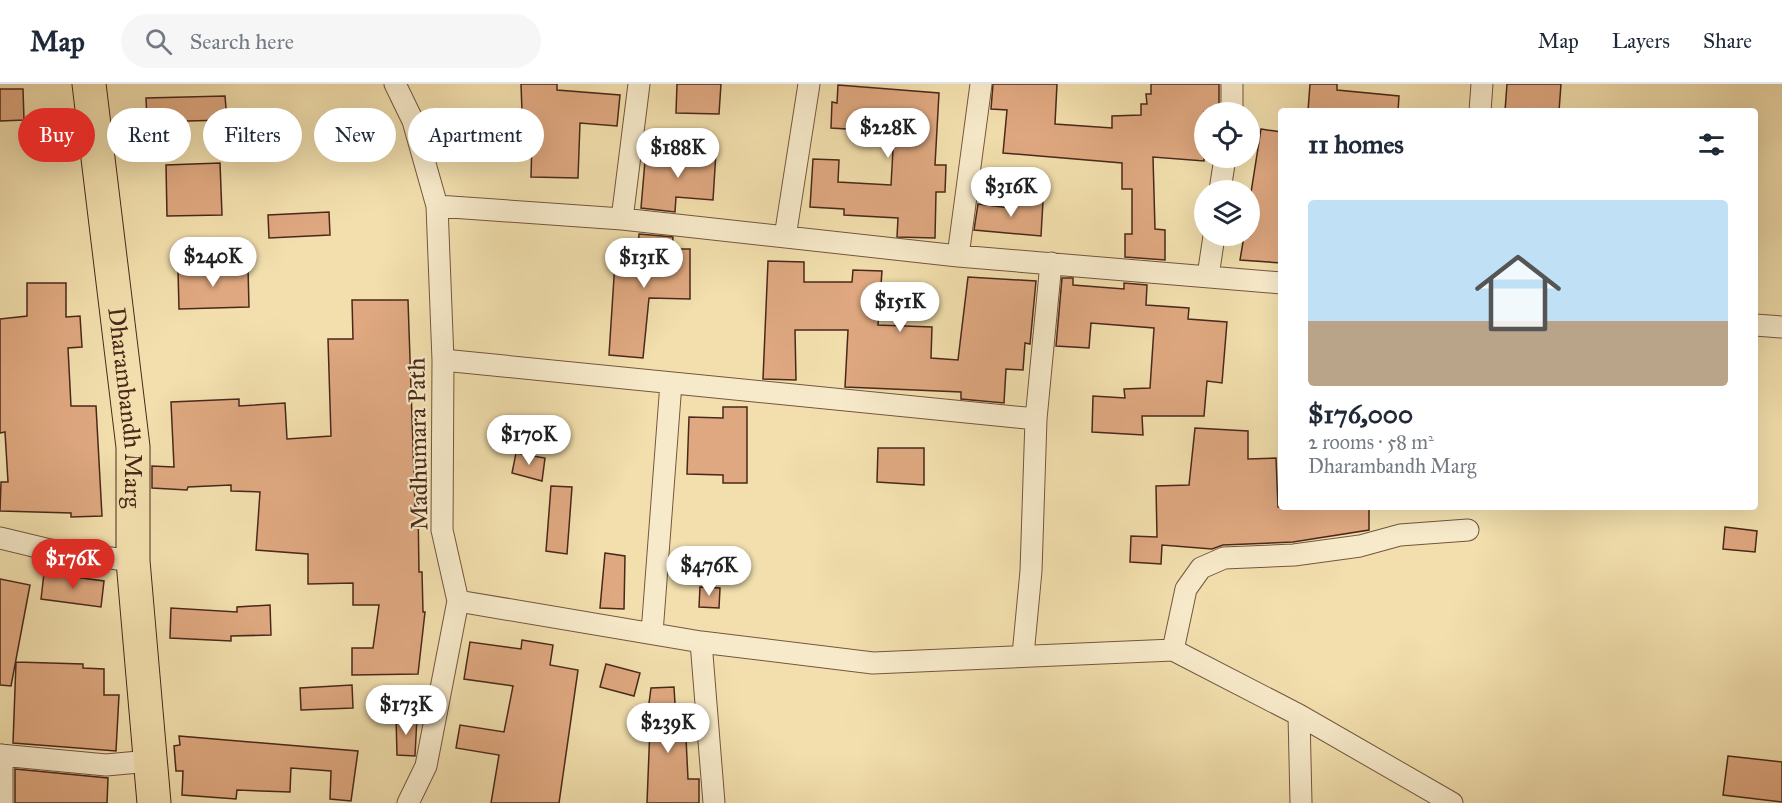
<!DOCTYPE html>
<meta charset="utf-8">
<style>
body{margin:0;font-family:"IM FELL Great Primer",serif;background:#f6f6f7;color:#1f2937;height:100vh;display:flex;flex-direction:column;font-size:22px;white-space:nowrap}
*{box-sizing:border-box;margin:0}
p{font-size:20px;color:#747a83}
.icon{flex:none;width:33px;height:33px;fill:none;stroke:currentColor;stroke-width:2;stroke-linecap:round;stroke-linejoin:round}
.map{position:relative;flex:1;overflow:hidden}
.sheet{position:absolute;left:1278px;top:24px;width:480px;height:402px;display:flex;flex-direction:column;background:#fff;border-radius:6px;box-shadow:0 6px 24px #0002}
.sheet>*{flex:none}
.hud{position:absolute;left:18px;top:24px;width:570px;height:54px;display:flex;gap:12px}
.controls{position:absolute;left:1194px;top:18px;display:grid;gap:12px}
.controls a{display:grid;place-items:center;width:66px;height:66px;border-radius:50%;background:#fff;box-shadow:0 6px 24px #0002;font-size:30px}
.price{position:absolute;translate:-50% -51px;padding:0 14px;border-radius:21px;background:#fff;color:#222;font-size:20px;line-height:39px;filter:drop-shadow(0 2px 3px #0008)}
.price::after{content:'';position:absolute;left:50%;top:36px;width:18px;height:14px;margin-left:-9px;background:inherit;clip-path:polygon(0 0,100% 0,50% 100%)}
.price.active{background:#d93025;color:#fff}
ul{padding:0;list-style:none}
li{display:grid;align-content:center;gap:12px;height:318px;padding:0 30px}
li+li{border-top:2px solid #e0e1e3}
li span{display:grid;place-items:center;height:186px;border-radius:6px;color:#555}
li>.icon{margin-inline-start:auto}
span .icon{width:108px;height:108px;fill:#fffc;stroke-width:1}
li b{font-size:26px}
h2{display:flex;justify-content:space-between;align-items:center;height:72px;padding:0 30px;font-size:26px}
.tag{padding:0 21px;border-radius:27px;background:#fff;box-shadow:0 6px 24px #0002;font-size:21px;line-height:54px}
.tag.active{background:#d93025;color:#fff}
header{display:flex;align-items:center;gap:36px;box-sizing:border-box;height:84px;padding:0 30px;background:#fff;border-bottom:2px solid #e0e1e3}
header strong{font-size:28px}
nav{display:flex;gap:33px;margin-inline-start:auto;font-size:21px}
.search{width:420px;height:54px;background:#f6f6f7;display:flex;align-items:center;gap:15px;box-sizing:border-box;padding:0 21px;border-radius:33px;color:#747a83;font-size:22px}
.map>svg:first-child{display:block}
</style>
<header>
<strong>Map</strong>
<div class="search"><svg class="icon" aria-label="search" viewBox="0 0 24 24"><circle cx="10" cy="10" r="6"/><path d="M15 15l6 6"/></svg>Search here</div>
<nav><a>Map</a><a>Layers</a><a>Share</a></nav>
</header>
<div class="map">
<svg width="1782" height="719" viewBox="0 0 1782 719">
<rect width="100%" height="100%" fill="#f2dfad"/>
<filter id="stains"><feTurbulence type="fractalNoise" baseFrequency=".00333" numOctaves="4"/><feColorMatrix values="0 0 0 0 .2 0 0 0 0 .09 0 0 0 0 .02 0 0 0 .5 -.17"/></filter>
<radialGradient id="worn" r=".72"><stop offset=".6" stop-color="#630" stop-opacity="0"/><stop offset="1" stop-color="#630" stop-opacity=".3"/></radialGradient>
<path fill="#dfa880" stroke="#4a281a" stroke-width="1.5" d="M521 0H557V6L620 11 617 42 580 39 578 94 531 93 532 56H523Z
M677 0H721L719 30 676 29Z
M993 0H1057L1055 40 1112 44V32L1141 31V20H1147L1146 10H1151V0H1219V28H1204V77L1153 73 1155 145 1165 146V176L1125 173V150H1132V105H1122V79L1003 69 1007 26 991 25Z
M1310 0H1337V6L1399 12 1398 27H1308Z
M1507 0H1561L1559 27H1505Z
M838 1 939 9 935 81H946L945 108H936L935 154 897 153 898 134 844 131V125L810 123 813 75 839 76 838 98 891 101 894 48 831 44 832 18 837 19Z
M0 5H23L24 36 0 37Z
M225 12 227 36 147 38 146 14Z
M1261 45 1281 48V179L1240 176 1244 152H1250V115Z
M666 65 716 68 713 116 676 113 675 128 641 124 645 77 660 79 662 66Z
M220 79 222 131 167 132 166 81Z
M1010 116 1043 117 1041 152 974 146 978 120 1010 124Z
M329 128 330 151 269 154 268 131Z
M639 150 673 153 672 165H690V215L649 214 643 274 609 271 616 162 638 164Z
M768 177 804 178V198H852L853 186 882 187 878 241 932 243 931 274 958 276 968 193 1036 197 1030 260 1025 259 1023 286 1006 285 1004 319 961 315V308L845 303 848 246H795L796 296 763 295Z
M248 184 249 223 179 225 178 186Z
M1062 194H1073V201L1124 205V199L1147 201 1146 221 1189 224 1188 235 1227 238 1222 299 1207 297 1204 332H1142L1143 351 1092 348 1093 312 1125 314 1124 305 1150 304 1154 244 1091 239 1089 264 1056 262Z
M27 199H66V233L80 232 82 263 68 264 71 322H96L102 432 71 433V429L0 427 1 398H8L5 348 0 349V235L27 232Z
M352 216H408L415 422H418L419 488H422L423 528H425L418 590 352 591V564H373L379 521H353V499L308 500V470L256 466 260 408 231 407V401L188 403 187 406 152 404V382L174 383 171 318 239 315V322L285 319 287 355 331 352 328 255H353Z
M723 323H747V399H723V391L687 390 689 333 723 334Z
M1195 344 1248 347V375L1276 374 1278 423H1369V446L1293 458 1223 461 1212 465 1162 461 1161 480 1130 478 1131 452 1157 453 1156 402 1189 401Z
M878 364H924V401L877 398Z
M516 369 545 374 542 397 512 389Z
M551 402 572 403 567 470 546 467Z
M1725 443 1757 447 1755 468 1723 465Z
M605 469 625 472 624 525 600 524Z
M44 489 104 497 101 523 41 515Z
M0 495 30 501 11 602 0 601Z
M700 503 720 504 719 524 699 523Z
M270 521 271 551 231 552V557L170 554 171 524 237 528V523Z
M522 556 553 561 550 581 578 586 559 719H491L499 671 456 664 460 641 504 648 513 602 464 595 470 558 521 565Z
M16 578 83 580V584L104 585V611H119L116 667 13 659Z
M606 580 640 589 634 612 600 603Z
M352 601 353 624 301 626 300 604Z
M674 603 677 654H686L688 695H699V719H647L650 643 646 642 651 604Z
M396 633H417L415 672 397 671Z
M179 652 358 667 351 717 330 715 331 687 291 684 290 708 237 706 236 715 182 711 183 687H176L174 662 180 661Z
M1728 672 1782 678V718L1723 711Z
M15 685 108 694 107 719H15Z"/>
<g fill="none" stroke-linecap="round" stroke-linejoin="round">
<defs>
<path id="street" d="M395 0 413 37 437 122 443 276 442 446 458 517 426 682 408 719
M1480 27 1482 0
M1232 28V0
M1220 106 1225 74
M437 122 622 135 958 172 1281 199
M622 135 639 0
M785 153 809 0
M958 172 981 0
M1208 192 1214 152
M1755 241 1782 243
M443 276 1036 335
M0 454 50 466 133 477
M458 517 701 558 873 579 1173 566 1299 631 1452 719
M652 549 671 299
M701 558 714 719
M1173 566 1186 505 1201 484 1224 474 1294 471 1360 462 1400 451 1468 446
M1023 571 1031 487 1036 335 1051 179
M1299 631 1301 719
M0 671 106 681 150 677
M2 671V719"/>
<g id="primary">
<path id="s1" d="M89 0 133 363V477L154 719"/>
</g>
</defs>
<use href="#street" stroke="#74563f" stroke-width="23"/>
<use href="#primary" stroke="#4a281a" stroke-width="35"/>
<use href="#street" stroke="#f7eaca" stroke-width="21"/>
<use href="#primary" stroke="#f2dfad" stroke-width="33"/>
</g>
<g text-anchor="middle" stroke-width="4.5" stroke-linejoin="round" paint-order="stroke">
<g font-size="24" fill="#4a281a" stroke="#f7eaca">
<text dy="8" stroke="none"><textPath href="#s1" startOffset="326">Dharambandh Marg</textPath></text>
<text transform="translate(418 360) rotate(-91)" y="8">Madhumara Path</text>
</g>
</g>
<rect width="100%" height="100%" filter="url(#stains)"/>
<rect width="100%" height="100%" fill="url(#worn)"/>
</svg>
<div class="controls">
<a><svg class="icon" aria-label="locate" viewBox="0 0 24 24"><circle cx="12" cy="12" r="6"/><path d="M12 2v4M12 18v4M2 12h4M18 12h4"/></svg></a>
<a><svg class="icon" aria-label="layers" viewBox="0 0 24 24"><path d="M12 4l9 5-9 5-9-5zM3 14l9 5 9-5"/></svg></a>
</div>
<b class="price" style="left:888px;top:75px">$228K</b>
<b class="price" style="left:678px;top:95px">$188K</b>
<b class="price" style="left:1011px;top:134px">$316K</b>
<b class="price" style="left:213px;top:204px">$240K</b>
<b class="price" style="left:644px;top:205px">$131K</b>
<b class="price" style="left:900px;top:249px">$151K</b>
<b class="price" style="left:529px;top:382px">$170K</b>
<b class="price active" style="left:73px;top:506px">$176K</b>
<b class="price" style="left:709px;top:513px">$476K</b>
<b class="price" style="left:406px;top:652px">$173K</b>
<b class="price" style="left:668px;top:670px">$239K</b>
<div class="hud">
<a class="tag active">Buy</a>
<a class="tag">Rent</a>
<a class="tag">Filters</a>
<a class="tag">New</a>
<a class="tag">Apartment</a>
</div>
<section class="sheet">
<h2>11 homes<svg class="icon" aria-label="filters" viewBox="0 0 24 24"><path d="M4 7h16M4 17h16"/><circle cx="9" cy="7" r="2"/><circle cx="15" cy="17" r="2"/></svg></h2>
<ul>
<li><span style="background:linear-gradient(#bfe0f5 65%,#b9a48a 0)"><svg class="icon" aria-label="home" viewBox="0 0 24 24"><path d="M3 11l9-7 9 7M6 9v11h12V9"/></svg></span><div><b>$176,000</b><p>2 rooms · 58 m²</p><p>Dharambandh Marg</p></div></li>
</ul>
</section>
</div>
